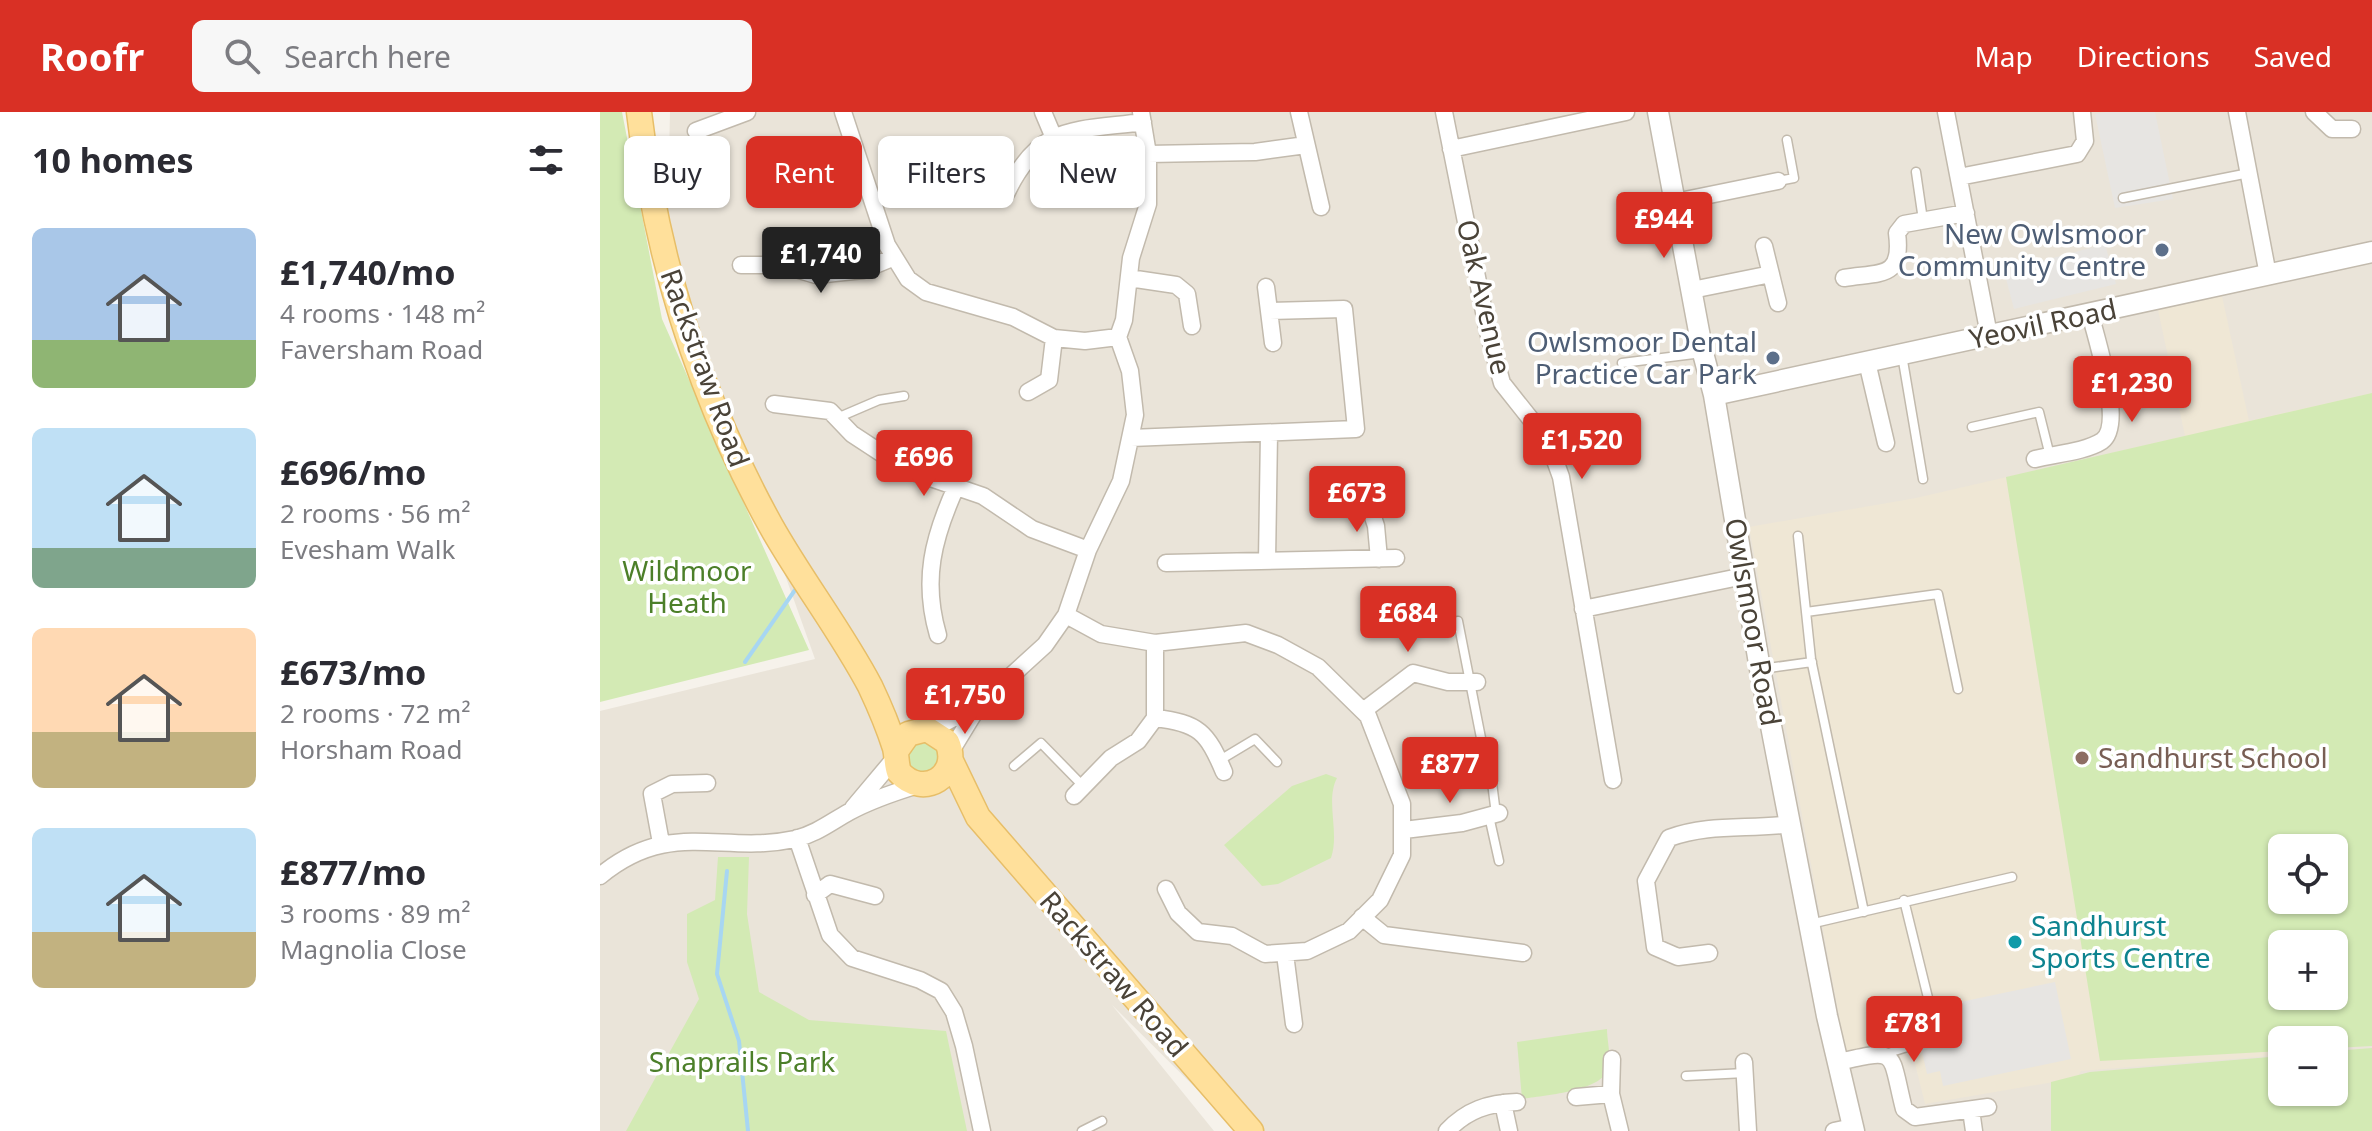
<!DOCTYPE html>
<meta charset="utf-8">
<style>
body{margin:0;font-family:"Noto Sans",sans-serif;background:#f7f7f7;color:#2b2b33;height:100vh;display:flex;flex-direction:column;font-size:30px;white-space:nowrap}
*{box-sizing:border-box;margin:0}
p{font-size:26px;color:#7c7c81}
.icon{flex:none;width:44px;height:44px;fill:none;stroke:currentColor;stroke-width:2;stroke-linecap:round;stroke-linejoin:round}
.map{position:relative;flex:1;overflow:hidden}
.side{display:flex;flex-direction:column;background:#fff;width:600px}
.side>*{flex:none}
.top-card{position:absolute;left:24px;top:24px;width:760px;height:72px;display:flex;gap:16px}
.controls{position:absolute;left:1668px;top:722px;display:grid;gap:16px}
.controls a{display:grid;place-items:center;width:80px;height:80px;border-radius:12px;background:#fff;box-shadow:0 2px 6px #0004;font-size:40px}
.price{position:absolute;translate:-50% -68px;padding:0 18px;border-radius:8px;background:#d93025;color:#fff;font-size:26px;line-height:52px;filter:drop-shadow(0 2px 4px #0008)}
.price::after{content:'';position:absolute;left:50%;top:48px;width:24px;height:18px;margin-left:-12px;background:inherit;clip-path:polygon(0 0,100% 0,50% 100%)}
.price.active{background:#222;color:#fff}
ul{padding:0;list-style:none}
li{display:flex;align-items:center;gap:24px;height:200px;padding:0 32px}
li span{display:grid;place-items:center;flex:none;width:224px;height:160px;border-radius:12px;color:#555}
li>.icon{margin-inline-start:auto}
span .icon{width:96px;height:96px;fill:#fffc;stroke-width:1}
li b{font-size:34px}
h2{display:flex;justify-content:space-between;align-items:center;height:96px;padding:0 32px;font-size:34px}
.pill{padding:0 28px;border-radius:12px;background:#fff;box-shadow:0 2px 6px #0004;font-size:28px;line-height:72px}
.pill.active{background:#d93025;color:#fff}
header{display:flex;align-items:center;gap:48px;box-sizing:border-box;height:112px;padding:0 40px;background:#d93025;color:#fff}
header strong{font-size:38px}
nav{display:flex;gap:44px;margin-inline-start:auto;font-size:28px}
.search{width:560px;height:72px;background:#f7f7f7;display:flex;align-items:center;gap:20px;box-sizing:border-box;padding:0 28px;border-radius:12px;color:#7c7c81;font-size:30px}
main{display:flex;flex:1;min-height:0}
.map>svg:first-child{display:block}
</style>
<header>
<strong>Roofr</strong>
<div class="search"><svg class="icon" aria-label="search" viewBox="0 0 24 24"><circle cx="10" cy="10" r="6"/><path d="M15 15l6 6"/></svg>Search here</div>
<nav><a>Map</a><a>Directions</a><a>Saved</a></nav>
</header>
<main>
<section class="side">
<h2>10 homes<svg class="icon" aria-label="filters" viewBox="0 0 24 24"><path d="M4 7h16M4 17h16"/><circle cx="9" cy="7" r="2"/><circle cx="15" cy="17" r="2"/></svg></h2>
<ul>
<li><span style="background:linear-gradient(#a9c7e8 70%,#8fb573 0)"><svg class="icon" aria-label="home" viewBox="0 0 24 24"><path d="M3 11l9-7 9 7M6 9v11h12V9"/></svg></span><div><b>£1,740/mo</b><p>4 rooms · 148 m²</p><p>Faversham Road</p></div></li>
<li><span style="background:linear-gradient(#bfe0f5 75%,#7fa58c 0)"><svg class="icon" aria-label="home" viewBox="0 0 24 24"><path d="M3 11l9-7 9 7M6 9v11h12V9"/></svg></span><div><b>£696/mo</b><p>2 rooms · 56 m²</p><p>Evesham Walk</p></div></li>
<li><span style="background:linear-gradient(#ffd9b3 65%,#c2b280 0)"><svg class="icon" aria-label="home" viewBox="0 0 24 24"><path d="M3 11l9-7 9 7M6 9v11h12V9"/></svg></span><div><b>£673/mo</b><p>2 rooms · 72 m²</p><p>Horsham Road</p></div></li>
<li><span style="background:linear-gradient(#bfe0f5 65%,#c2b280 0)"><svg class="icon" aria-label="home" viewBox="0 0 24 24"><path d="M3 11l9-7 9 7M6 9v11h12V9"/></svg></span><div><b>£877/mo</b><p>3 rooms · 89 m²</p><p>Magnolia Close</p></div></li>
</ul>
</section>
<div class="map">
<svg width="1772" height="1019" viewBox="0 0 1772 1019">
<rect width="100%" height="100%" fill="#f6f2eb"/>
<path fill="#eae4d9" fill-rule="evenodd" d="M70 0H1772V1019H639L512 893 614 1019H0V599L215 547 67 132ZM1682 736H1734V788H1682ZM1682 832H1734V884H1682ZM1682 928H1734V980H1682Z"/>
<path fill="#efe7d5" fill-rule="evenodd" d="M1622 184 1649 309 1772 281 1735 916 1737 938 1734 928H1682V943L1481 959 1477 966 1325 992 1309 927 1242 942 1236 917 1241 915 1149 415 1316 386 1585 324 1558 198ZM1682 736H1734V788H1682ZM1682 832H1734V884H1682Z"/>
<path fill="#d3eab4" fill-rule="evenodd" d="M0 0H22L62 207 209 538 0 590Z
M1772 281V934L1734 936V928H1682V939L1500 949 1406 365ZM1682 736H1734V788H1682ZM1682 832H1734V884H1682Z
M310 629 335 630 340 649 331 661H315L304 648Z
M726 662 737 666C725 689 740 720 731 746L678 772 662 774 624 733 692 674Z
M118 745H149L147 802 159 880 209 908 346 919 367 1019H26L99 887 87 850V802L115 788Z
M1007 917C1007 928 1011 944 1009 955 1003 980 944 983 922 987L917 930Z
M1772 936V1019H1451V970L1490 960 1682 944V980H1734V939Z"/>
<path fill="#e7e5e2" d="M1506 0H1555L1573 87 1515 96 1495 2Z
M1505 132 1516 172 1414 197 1404 159Z
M1455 870 1471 947 1343 974 1340 959 1327 962 1313 900Z"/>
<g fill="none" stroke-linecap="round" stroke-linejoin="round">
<path stroke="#a7d6f2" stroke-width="4" d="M145 550 195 478
M127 759 117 862 139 929 148 1019"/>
<defs>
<path id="service" d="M1316 60 1323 108
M1178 69 1194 66 1187 28
M1523 86 1649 61
M1302 243 1323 367
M1022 251 1102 241
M237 306 279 288 304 284
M1372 315 1439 300 1450 344
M1198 424 1211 547 1264 800
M1206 500 1338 482 1358 577
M858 509 881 626
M1161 557 1212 550
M888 639 896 702
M620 648 655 627 677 650
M414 654 441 631 483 674
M889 704 899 749
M1304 788 1330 894
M1210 812 1412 765
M1285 942 1320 931
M1086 964 1145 961
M482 1019 502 1009"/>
<path id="minor" d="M243 0 287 133 308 167 326 180 413 205 454 226 485 229 518 225
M443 0 454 26
M699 0 721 95
M844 0 888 220 902 271 948 329 961 365 1013 668
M1346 0 1389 223
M1637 0 1668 163
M1714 0 1732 17H1752
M96 19 147 0
M851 37 1026 0
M548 42 655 40 706 33
M1359 65 1477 42 1485 29 1482 0
M406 82C439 12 473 19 543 10
M1075 90 1178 69
M1164 134 1178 191
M141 153H182L216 163 263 158 292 146
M529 166 576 173 587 182 592 214
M1244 166C1281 160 1303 167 1297 121L1304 112 1366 101
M666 175 673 231
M1092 178 1171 162
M1267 250 1286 331
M428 280 449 268 454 226
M174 292 230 299 252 322 307 358 383 384 432 417 488 438
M531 326 756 317 744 197 669 199
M1435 347C1454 342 1485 340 1502 329 1525 313 1496 227 1490 201
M751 386 770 396 776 414 779 447
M667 449 669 321
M566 451 796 446
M983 497 1144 464
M466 503 501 522 555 531 646 521 678 533 718 555 768 604 802 692V743L780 788 749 819 707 839 665 842 632 824 598 820 578 801 566 777
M338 523C322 468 333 426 356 375
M763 599 813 561 848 570H877
M555 606C599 611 607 620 624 660
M331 618 379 593 445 533 466 503 488 438 521 369 535 303 530 259 518 225 524 208 531 146 548 92V42L541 0
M351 639 376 598
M474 684 511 646 538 629 555 606V531
M253 696 295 646
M804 718 862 711 899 701
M197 726 230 823 252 846 320 868 341 879 354 900 364 934 382 1019
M61 731 52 682 72 672 107 671
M0 764C70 706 121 743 195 727 216 722 231 710 249 700 271 688 295 680 318 673
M215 783 230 772 275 784
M762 805 784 823 923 841
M1109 841 1078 845 1055 835 1046 769 1069 726C1110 711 1149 718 1191 712
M685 842 694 912
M1012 947 1011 982 1020 1019
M1144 950 1148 1019
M1238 950C1300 936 1289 938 1304 997L1315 1005 1388 995
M976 985 1011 982
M903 991 909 1019
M1371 998 1374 1019
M847 1019C867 998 888 991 917 990
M1234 1019 1253 1015"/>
<path id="tertiary" d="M1058 0 1103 241 1114 283 1160 557 1227 904 1254 1019
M1114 283 1772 140"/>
<path id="primary" d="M39 0C56 146 100 286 171 414 202 469 241 519 270 574 279 593 289 617 295 636 297 644 296 652 299 660 323 688 362 663 347 630L327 617 308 622 296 639
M351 649 378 705 651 1019"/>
</defs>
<use href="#service" stroke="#c2baad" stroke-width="11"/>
<use href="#minor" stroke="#c2baad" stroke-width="19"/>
<use href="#tertiary" stroke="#c2baad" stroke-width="23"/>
<use href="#primary" stroke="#e7be68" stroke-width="27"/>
<use href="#service" stroke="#fff" stroke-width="8"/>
<use href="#minor" stroke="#fff" stroke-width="16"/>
<use href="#tertiary" stroke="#fff" stroke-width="20"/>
<use href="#primary" stroke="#ffe09b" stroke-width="24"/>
</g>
<g fill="#5c6f8a" stroke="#fff" stroke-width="3">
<circle cx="1562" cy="138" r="8"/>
<circle cx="1173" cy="246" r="8"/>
</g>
<circle fill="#8d6e63" stroke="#fff" stroke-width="3" cx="1482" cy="646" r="8"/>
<circle fill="#0f9aa8" stroke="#fff" stroke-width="3" cx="1415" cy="830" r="8"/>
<g text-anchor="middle" stroke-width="7" stroke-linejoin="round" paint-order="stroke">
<g font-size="28" fill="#4e5e75" stroke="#fff" text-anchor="end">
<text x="1546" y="132">New Owlsmoor<tspan x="1546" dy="32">Community Centre</tspan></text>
<text x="1157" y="240">Owlsmoor Dental<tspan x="1157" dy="32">Practice Car Park</tspan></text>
</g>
<g font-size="28" fill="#4a4338" stroke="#fff">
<text transform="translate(884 185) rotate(77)" y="10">Oak Avenue</text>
<text transform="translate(1443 212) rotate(-12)" y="10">Yeovil Road</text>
<text transform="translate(105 256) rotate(70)" y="10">Rackstraw Road</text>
<text transform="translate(1153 510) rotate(80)" y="10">Owlsmoor Road</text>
<text transform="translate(514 862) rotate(49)" y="10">Rackstraw Road</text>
</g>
<g font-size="28" fill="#4c7f29" stroke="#fff">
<text x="87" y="469">Wildmoor<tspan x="87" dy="32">Heath</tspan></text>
<text x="142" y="960">Snaprails Park</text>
</g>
<g font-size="28" fill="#785e54" stroke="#fff" text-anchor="start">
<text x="1498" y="656">Sandhurst School</text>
</g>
<g font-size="28" fill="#0d838f" stroke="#fff" text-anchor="start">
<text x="1431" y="824">Sandhurst<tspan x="1431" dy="32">Sports Centre</tspan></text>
</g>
</g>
</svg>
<div class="controls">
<a><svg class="icon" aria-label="locate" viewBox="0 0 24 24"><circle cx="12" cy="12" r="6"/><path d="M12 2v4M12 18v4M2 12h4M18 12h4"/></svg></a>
<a>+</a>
<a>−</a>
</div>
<b class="price" style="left:1064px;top:148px">£944</b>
<b class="price active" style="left:221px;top:183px">£1,740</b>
<b class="price" style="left:1532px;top:312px">£1,230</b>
<b class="price" style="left:982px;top:369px">£1,520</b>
<b class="price" style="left:324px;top:386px">£696</b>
<b class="price" style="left:757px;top:422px">£673</b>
<b class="price" style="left:808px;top:542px">£684</b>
<b class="price" style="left:365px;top:624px">£1,750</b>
<b class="price" style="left:850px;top:693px">£877</b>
<b class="price" style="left:1314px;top:952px">£781</b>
<div class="top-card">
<a class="pill">Buy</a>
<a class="pill active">Rent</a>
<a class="pill">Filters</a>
<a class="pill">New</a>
</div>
</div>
</main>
